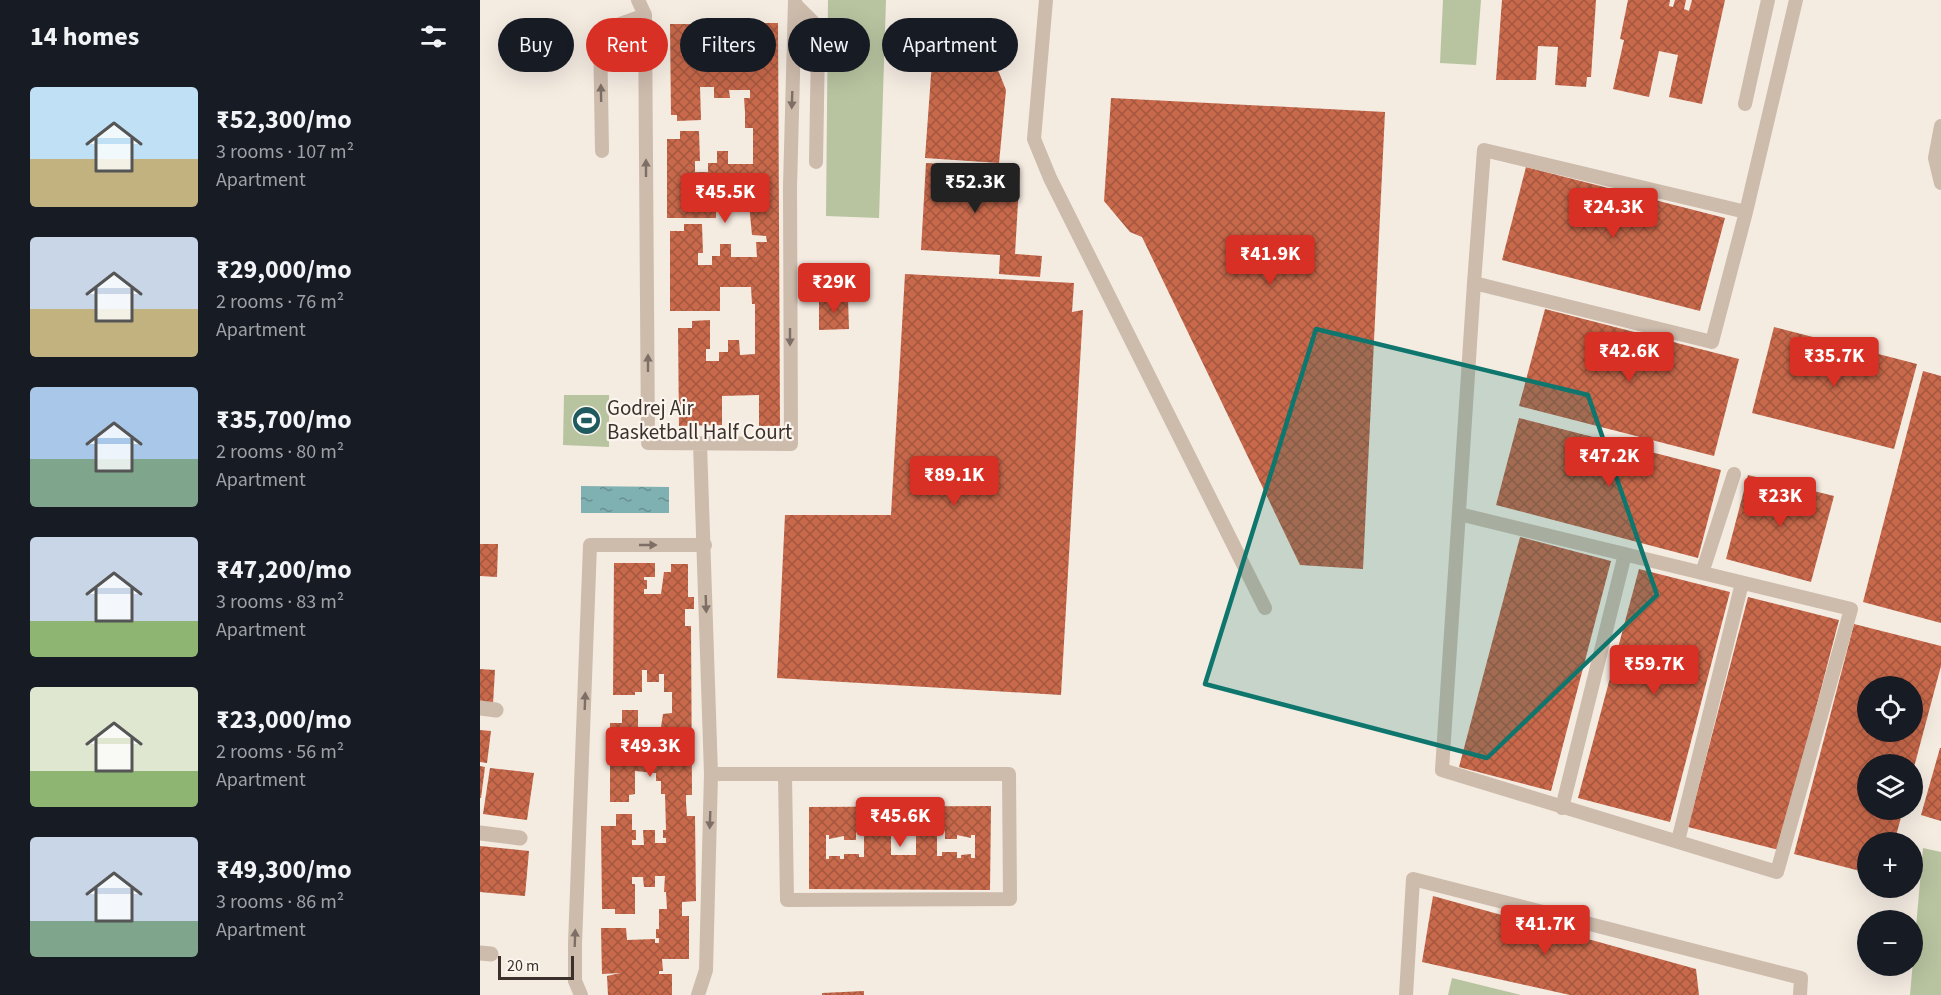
<!DOCTYPE html>
<meta charset="utf-8">
<style>
body{margin:0;font-family:"Source Sans 3",sans-serif;background:#20242c;color:#f1f3f6;height:100vh;display:flex;flex-direction:column;font-size:22px;white-space:nowrap}
*{box-sizing:border-box;margin:0}
p{font-size:20px;color:#9ea1a6}
.icon{flex:none;width:33px;height:33px;fill:none;stroke:currentColor;stroke-width:2;stroke-linecap:round;stroke-linejoin:round}
.map{position:relative;flex:1;overflow:hidden}
.drawer{display:flex;flex-direction:column;background:#171b24;width:480px}
.drawer>*{flex:none}
.guide{position:absolute;left:18px;top:18px;width:570px;height:54px;display:flex;gap:12px}
.controls{position:absolute;left:1377px;top:676px;display:grid;gap:12px}
.controls a{display:grid;place-items:center;width:66px;height:66px;border-radius:50%;background:#171b24;box-shadow:0 6px 24px #0002;font-size:30px}
.scale{position:absolute;left:18px;bottom:15px;width:76px;box-sizing:border-box;padding-left:6px;border:3px solid #3b302b;border-top:0;font-size:16px;line-height:21px;white-space:nowrap;color:#3b302b;-webkit-text-stroke:4px #fbf5ee;paint-order:stroke}
.price{position:absolute;translate:-50% -51px;padding:0 14px;border-radius:6px;background:#d93025;color:#fff;font-size:20px;line-height:39px;filter:drop-shadow(0 2px 3px #0008)}
.price::after{content:'';position:absolute;left:50%;top:36px;width:18px;height:14px;margin-left:-9px;background:inherit;clip-path:polygon(0 0,100% 0,50% 100%)}
.price.current{background:#222;color:#fff}
ul{padding:0;list-style:none}
li{display:flex;align-items:center;gap:18px;height:150px;padding:0 30px}
li span{display:grid;place-items:center;flex:none;width:168px;height:120px;border-radius:6px;color:#555}
li>.icon{margin-inline-start:auto}
span .icon{width:72px;height:72px;fill:#fffc;stroke-width:1}
li b{font-size:26px}
h2{display:flex;justify-content:space-between;align-items:center;height:72px;padding:0 30px;font-size:26px}
.tag{padding:0 21px;border-radius:27px;background:#171b24;box-shadow:0 6px 24px #0002;font-size:21px;line-height:54px}
.tag.current{background:#d93025;color:#fff}
main{display:flex;flex:1;min-height:0}
.map>svg:first-child{display:block}
</style>
<main>
<section class="drawer">
<h2>14 homes<svg class="icon" aria-label="filters" viewBox="0 0 24 24"><path d="M4 7h16M4 17h16"/><circle cx="9" cy="7" r="2"/><circle cx="15" cy="17" r="2"/></svg></h2>
<ul>
<li><span style="background:linear-gradient(#bfe0f5 60%,#c2b280 0)"><svg class="icon" aria-label="home" viewBox="0 0 24 24"><path d="M3 11l9-7 9 7M6 9v11h12V9"/></svg></span><div><b>₹52,300/mo</b><p>3 rooms · 107 m²</p><p>Apartment</p></div></li>
<li><span style="background:linear-gradient(#c9d6e8 60%,#c2b280 0)"><svg class="icon" aria-label="home" viewBox="0 0 24 24"><path d="M3 11l9-7 9 7M6 9v11h12V9"/></svg></span><div><b>₹29,000/mo</b><p>2 rooms · 76 m²</p><p>Apartment</p></div></li>
<li><span style="background:linear-gradient(#a9c7e8 60%,#7fa58c 0)"><svg class="icon" aria-label="home" viewBox="0 0 24 24"><path d="M3 11l9-7 9 7M6 9v11h12V9"/></svg></span><div><b>₹35,700/mo</b><p>2 rooms · 80 m²</p><p>Apartment</p></div></li>
<li><span style="background:linear-gradient(#c9d6e8 70%,#8fb573 0)"><svg class="icon" aria-label="home" viewBox="0 0 24 24"><path d="M3 11l9-7 9 7M6 9v11h12V9"/></svg></span><div><b>₹47,200/mo</b><p>3 rooms · 83 m²</p><p>Apartment</p></div></li>
<li><span style="background:linear-gradient(#dfe7d0 70%,#8fb573 0)"><svg class="icon" aria-label="home" viewBox="0 0 24 24"><path d="M3 11l9-7 9 7M6 9v11h12V9"/></svg></span><div><b>₹23,000/mo</b><p>2 rooms · 56 m²</p><p>Apartment</p></div></li>
<li><span style="background:linear-gradient(#c9d6e8 70%,#7fa58c 0)"><svg class="icon" aria-label="home" viewBox="0 0 24 24"><path d="M3 11l9-7 9 7M6 9v11h12V9"/></svg></span><div><b>₹49,300/mo</b><p>3 rooms · 86 m²</p><p>Apartment</p></div></li>
</ul>
</section>
<div class="map">
<svg width="1461" height="995" viewBox="0 0 1461 995">
<defs>
<pattern id="water-ripples" width="26" height="14" patternUnits="userSpaceOnUse" patternTransform="scale(1.5)"><rect width="26" height="14" fill="#7fb0b2"/><path d="M2 4q2-2 4 0t4 0M15 11q2-2 4 0t4 0" fill="none" stroke="#699091"/></pattern>
<pattern id="building-cross-hatch" width="8" height="8" patternUnits="userSpaceOnUse" patternTransform="scale(1.5)"><rect width="8" height="8" fill="#c8694b"/><path d="M0 0l8 8M0 8l8-8" fill="none" stroke="#a4573f"/></pattern>
</defs>
<rect width="100%" height="100%" fill="#f4ebe1"/>
<path fill="#b8c4a0" d="M348 0H406L399 218 346 216Z
M963 0H1001L996 65 960 63Z
M84 395H129V447L83 445Z
M1443 848 1461 852V995H1430Z
M972 978 1041 995H968Z"/>
<path fill="url(#water-ripples)" d="M101 486 189 487V513H101Z"/>
<path fill="url(#building-cross-hatch)" fill-rule="evenodd" d="M1022 0H1116L1111 77H1107L1106 87 1075 85 1078 47 1058 46 1056 80H1016Z
M1148 0H1190L1189 6 1193 7 1195 0H1206L1204 9 1209 11 1212 0H1245L1222 104 1189 97 1198 55 1179 51 1169 97 1133 89 1144 40 1140 39Z
M455 20H498L526 90 519 163 445 158Z
M259 23H298L300 426H279V395L242 396V425L199 426 198 328H212V321L230 320V349H226V361H239V352H248V340H259L260 355 275 354V304H272L271 287H240V311H190V231H204V224H222L223 253H218V265H232V256H240V244H251V257H277L276 242H287L286 236 272 235 268 194H236V218H187V139H200V131H219L220 161H215V172H228V163H237V151H248V164H273V128H265V112L264 98H270V90H249L250 98H234V87H220L221 120 197 121V115H191L190 24H232V35H219V55H236V44H247V54H272V33H259Z
M631 98 905 112 883 569 820 565 662 237 650 232 624 201Z
M446 163 540 168 535 254 562 256 560 277 519 274 520 255 441 250Z
M1046 167 1245 218 1220 311 1022 260Z
M425 274 594 283 592 312 603 310 581 695 297 678 305 515H411Z
M339 299H368L369 329 339 330Z
M1065 309 1259 359 1234 456 1039 406Z
M1294 327 1437 364 1414 449 1272 413Z
M1443 371 1461 376V623L1383 602Z
M1039 418 1241 470 1218 558 1016 505Z
M1268 475 1354 496 1331 582 1246 559Z
M1040 537 1131 561 1071 791 979 767Z
M0 544H18L17 577 0 576Z
M134 563H175V577H164V580H167V589H164V594H181L184 572H191V564H208V597H214V609H205V626H211L212 795H206V802L207 816H215L216 901 202 902V916H209V959H182L183 971H179V974H192V995H128L127 976 140 973 122 974 121 928H146L147 940 175 939V943H179V938H176V929H179V909H187L186 892H184L185 876H175V887H164L163 877H152V884H155V914H135V909H122L121 826H136V814H152V830H156V840H152V845H164L163 830H175V843H186V838H183V830H186L185 794H181V781H176V773L155 771V794L149 795V802H130V723H142V710H158V727H181L183 714 192 713V692H184V674H179V682H167V670H162V692H155V695H133Z
M1159 569 1250 592 1190 822 1098 798Z
M1268 597 1359 620 1299 850 1208 827Z
M1374 624 1461 646V666L1433 771 1432 765H1388V810H1423L1414 843H1388V873L1314 854ZM1388 687H1432V732H1388Z
M0 669 15 670 13 704 0 703Z
M0 730 11 731 7 763 0 762Z
M1460 748H1461V821L1441 815Z
M0 766 5 767 1 798H0Z
M10 768 54 773 47 820 3 814Z
M511 806 510 890 329 889V807ZM418 825H431V835H436V855H411V827ZM376 830H384V857H379V854H364V859H360V856H349V859H346V835H349V839L364 836V840H376ZM457 830H465V839H477V835L491 838V835H495V858H491V854L481 855V858H477V852H462V856H457Z
M0 846 49 851 45 896 0 892Z
M953 896 1216 969 1219 995H1090L942 962Z
M384 991V995H342V993Z"/>
<g fill="none" stroke-linecap="round" stroke-linejoin="round">
<path stroke="#cdbbac" stroke-width="14" d="M158 0 165 15 168 443 311 444 310 187 315 0
M566 0 554 139 570 178 785 608
M315 4 333 22 338 44 336 162
M1265 104 1288 0
M1461 126 1455 158 1461 183
M122 151 120 31 165 15
M1266 212 1004 150 994 283 1232 342 1266 212 1316 0
M979 514 1371 609 1297 872 962 770 994 283
M1222 573 1254 474
M231 774H529L530 899 307 900 305 775
M1082 808 1145 554
M1198 841 1262 583
M101 995 95 981V944L110 545H225
M218 995 226 970 231 774 220 444
M926 995 933 879 1321 978 1320 995"/>
<path stroke="#cdbbac" stroke-width="15" d="M0 708 16 710
M0 833 40 838
M0 953 11 954"/>
</g>
<defs><path id="oneway-solid" d="M-6-.8H1V-3.2L6.5 0L1 3.2V.8H-6Z" transform="scale(1.5)"/></defs>
<g fill="#7d6f65">
<use href="#oneway-solid" transform="translate(121 93) rotate(-91)"/>
<use href="#oneway-solid" transform="translate(312 100) rotate(92)"/>
<use href="#oneway-solid" transform="translate(166 168) rotate(-90)"/>
<use href="#oneway-solid" transform="translate(310 337) rotate(90)"/>
<use href="#oneway-solid" transform="translate(168 363) rotate(-90)"/>
<use href="#oneway-solid" transform="translate(168 545)"/>
<use href="#oneway-solid" transform="translate(226 604) rotate(88)"/>
<use href="#oneway-solid" transform="translate(105 701) rotate(-88)"/>
<use href="#oneway-solid" transform="translate(230 820) rotate(92)"/>
<use href="#oneway-solid" transform="translate(95 938) rotate(-88)"/>
</g>
<path fill="#0f766e" fill-opacity="0.2" stroke="#0f766e" stroke-width="4.5" stroke-linejoin="round" d="M836 329 1108 395 1177 595 1007 758 725 684Z"/>
<defs>
<symbol id="stadium-disc" viewBox="-11 -11 22 22"><circle r="9.5" fill="#1f5a5e" stroke="#fbf5ee"/><path d="M0-5a6.5 5 0 1 0 0 10a6.5 5 0 1 0 0-10ZM-3.5-1.8h7v3.6h-7Z" fill="#fff"/></symbol>
</defs>
<g fill-rule="evenodd">
<use href="#stadium-disc" x="90" y="404" width="33" height="33"/>
</g>
<g text-anchor="middle" stroke-width="4.5" stroke-linejoin="round" paint-order="stroke">
<g font-size="21" fill="#3b302b" stroke="#fbf5ee" text-anchor="start">
<text x="127" y="415">Godrej Air<tspan x="127" dy="24">Basketball Half Court</tspan></text>
</g>
</g>
</svg>
<div class="controls">
<a><svg class="icon" aria-label="locate" viewBox="0 0 24 24"><circle cx="12" cy="12" r="6"/><path d="M12 2v4M12 18v4M2 12h4M18 12h4"/></svg></a>
<a><svg class="icon" aria-label="layers" viewBox="0 0 24 24"><path d="M12 4l9 5-9 5-9-5zM3 14l9 5 9-5"/></svg></a>
<a>+</a>
<a>−</a>
</div>
<div class="scale">20 m</div>
<b class="price current" style="left:495px;top:214px">₹52.3K</b>
<b class="price" style="left:245px;top:224px">₹45.5K</b>
<b class="price" style="left:1133px;top:239px">₹24.3K</b>
<b class="price" style="left:790px;top:286px">₹41.9K</b>
<b class="price" style="left:354px;top:314px">₹29K</b>
<b class="price" style="left:1149px;top:383px">₹42.6K</b>
<b class="price" style="left:1354px;top:388px">₹35.7K</b>
<b class="price" style="left:1129px;top:488px">₹47.2K</b>
<b class="price" style="left:474px;top:507px">₹89.1K</b>
<b class="price" style="left:1300px;top:528px">₹23K</b>
<b class="price" style="left:1174px;top:696px">₹59.7K</b>
<b class="price" style="left:170px;top:778px">₹49.3K</b>
<b class="price" style="left:420px;top:848px">₹45.6K</b>
<b class="price" style="left:1065px;top:956px">₹41.7K</b>
<div class="guide">
<a class="tag">Buy</a>
<a class="tag current">Rent</a>
<a class="tag">Filters</a>
<a class="tag">New</a>
<a class="tag">Apartment</a>
</div>
</div>
</main>
